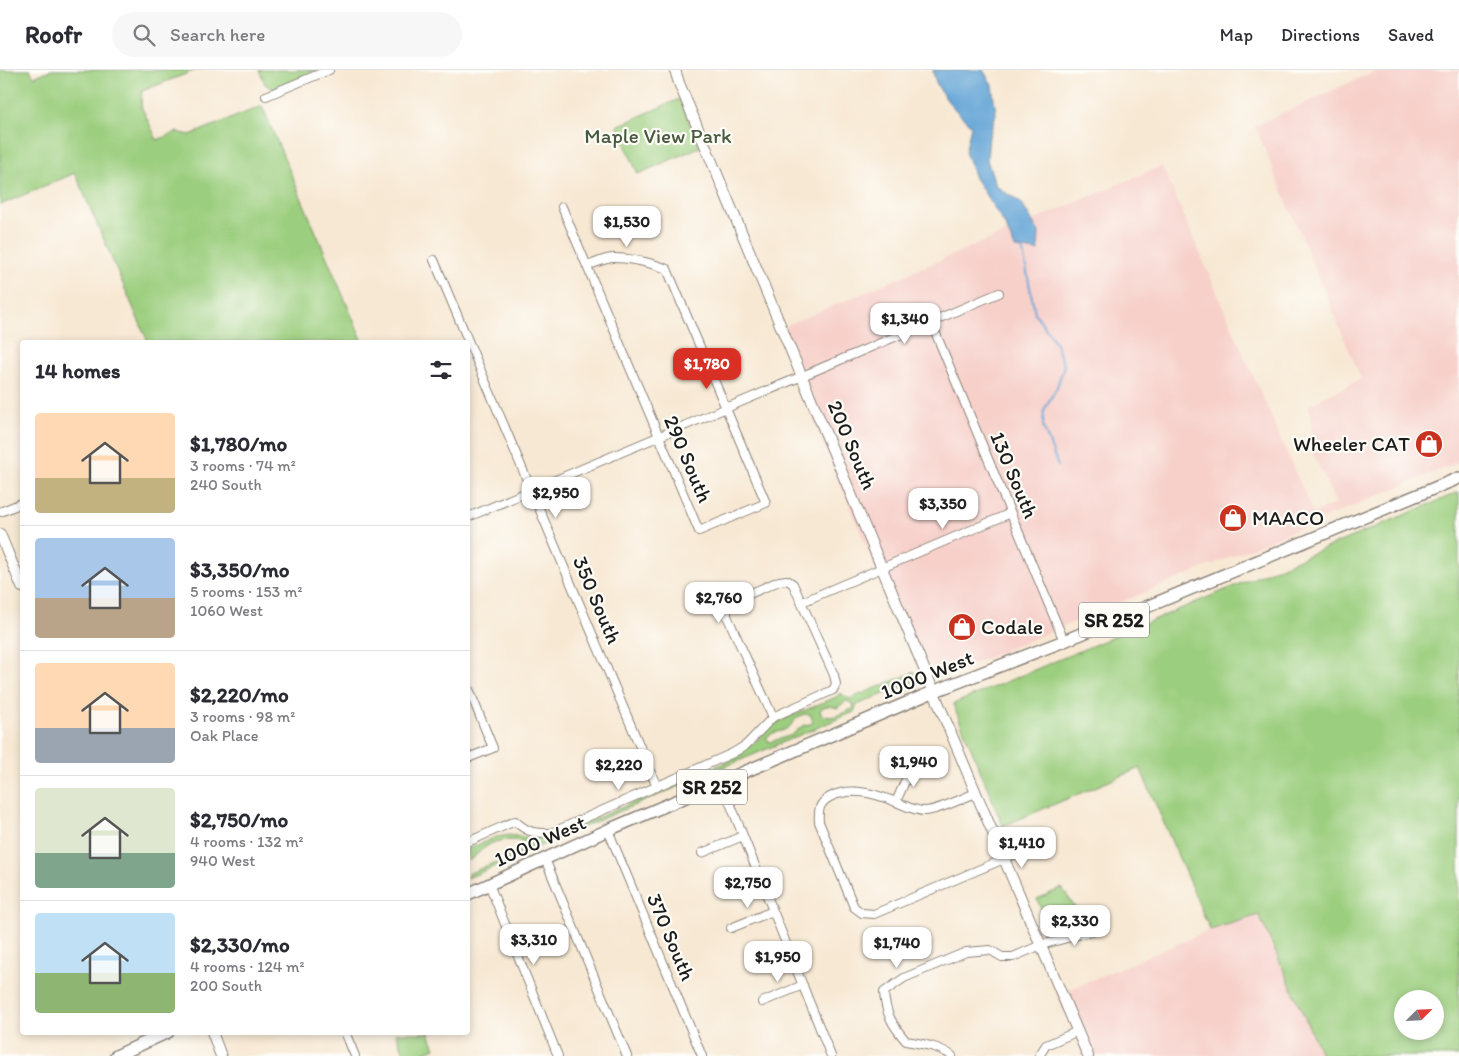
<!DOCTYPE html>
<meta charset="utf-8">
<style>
body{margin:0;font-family:Itim,sans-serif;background:#f7f7f7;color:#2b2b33;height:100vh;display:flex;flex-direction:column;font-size:19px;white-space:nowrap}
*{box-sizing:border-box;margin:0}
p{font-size:16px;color:#7c7c81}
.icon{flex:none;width:28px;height:28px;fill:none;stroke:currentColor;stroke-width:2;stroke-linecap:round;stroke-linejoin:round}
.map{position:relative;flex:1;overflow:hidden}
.side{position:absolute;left:20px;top:270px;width:450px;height:695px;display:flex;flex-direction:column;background:#fff;border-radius:5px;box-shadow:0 2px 8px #0003}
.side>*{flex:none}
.needle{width:32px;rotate:66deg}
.buttons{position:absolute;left:1394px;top:920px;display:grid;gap:10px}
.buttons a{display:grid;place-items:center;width:50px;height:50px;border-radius:50%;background:#fff;box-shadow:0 2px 8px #0003;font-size:25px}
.price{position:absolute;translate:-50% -42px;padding:0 11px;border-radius:10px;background:#fff;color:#222;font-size:16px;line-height:32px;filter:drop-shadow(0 1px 2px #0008)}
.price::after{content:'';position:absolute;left:50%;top:30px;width:15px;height:11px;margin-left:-8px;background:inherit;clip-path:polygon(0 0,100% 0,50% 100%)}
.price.active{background:#d93025;color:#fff}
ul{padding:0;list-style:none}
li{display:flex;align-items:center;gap:15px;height:125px;padding:0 15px}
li+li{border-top:1px solid #e1e1e2}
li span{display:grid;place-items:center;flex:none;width:140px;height:100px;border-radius:5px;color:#555}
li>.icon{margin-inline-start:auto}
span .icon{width:60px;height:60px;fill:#fffc;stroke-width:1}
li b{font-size:21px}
h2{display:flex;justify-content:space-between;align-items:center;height:60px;padding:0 15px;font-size:21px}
header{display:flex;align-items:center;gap:30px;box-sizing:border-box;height:70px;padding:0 25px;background:#fff;border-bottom:1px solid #e1e1e2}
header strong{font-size:24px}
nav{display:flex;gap:28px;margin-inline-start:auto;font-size:18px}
.search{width:350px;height:45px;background:#f7f7f7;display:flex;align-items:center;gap:12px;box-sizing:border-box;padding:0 18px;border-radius:28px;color:#7c7c81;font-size:19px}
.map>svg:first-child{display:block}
</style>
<header>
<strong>Roofr</strong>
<div class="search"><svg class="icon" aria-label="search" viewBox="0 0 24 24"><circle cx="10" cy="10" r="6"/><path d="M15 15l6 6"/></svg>Search here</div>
<nav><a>Map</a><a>Directions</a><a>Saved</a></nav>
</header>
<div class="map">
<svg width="1459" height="986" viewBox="0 0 1459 986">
<rect width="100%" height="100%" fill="#fdfcf7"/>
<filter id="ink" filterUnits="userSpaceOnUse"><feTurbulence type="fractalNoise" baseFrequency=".02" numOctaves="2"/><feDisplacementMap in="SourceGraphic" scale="10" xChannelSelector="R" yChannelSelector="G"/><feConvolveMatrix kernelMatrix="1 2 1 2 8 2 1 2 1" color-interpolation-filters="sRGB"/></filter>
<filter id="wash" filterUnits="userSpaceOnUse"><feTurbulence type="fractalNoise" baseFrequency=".0096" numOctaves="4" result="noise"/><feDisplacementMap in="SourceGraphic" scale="20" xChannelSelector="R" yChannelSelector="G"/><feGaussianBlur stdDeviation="1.12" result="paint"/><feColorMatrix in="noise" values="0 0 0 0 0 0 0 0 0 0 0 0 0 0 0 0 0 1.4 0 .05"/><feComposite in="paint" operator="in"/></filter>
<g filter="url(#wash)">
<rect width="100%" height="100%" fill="#f7e8d3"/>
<path fill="#f7d0ca" d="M1377 0H1459V392L924 614 776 260 1162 96 1313 443 1336 434 1313 383 1309 335 1361 309 1255 56Z
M1259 845 1322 986H1083L1056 922 1073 918 1210 860Z"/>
<path fill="#9bce7e" stroke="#5c754d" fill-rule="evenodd" d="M0 0H30L34 7 50 0H196L142 21 141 36 157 70 177 62 190 65 262 36 363 272H148L75 103 0 135Z
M259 0H317L273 19 265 14Z
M679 29 700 77 638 104 617 56Z
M1459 422V986H1322L1259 845 1210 860 1140 698 1003 756 953 634ZM1402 929H1435V961H1402Z
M915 602 918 610 857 635 854 642 576 760 468 808V804L528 778 529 774 528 772C514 770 499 768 487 776 480 780 476 787 468 791V779L496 767 509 765 534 768H547L560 764 738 687 771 657 780 651 836 627 840 623 849 629ZM846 631 852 633 854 637 852 639C842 643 831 651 821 644L820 640C826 634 830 636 837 638ZM805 644 811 645 813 653 802 656 792 665 770 672 767 670V667C773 661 779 663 786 659 795 654 793 647 805 644Z
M1062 818 1078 842 1046 850 1037 829Z
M396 963H429L435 978 416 986H405Z"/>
<path fill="#63a4d6" stroke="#406079" d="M933 0H983L992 15 996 44 989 66 987 90 996 116 1021 133 1039 162 1038 181 1015 178 1005 155 975 108 965 82 971 56C957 41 935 22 933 0Z"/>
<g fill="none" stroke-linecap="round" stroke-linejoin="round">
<path stroke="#63a4d6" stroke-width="2" d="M1022 177 1035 243 1055 272 1064 296 1057 317 1044 340 1043 356 1058 396"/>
</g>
</g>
<g filter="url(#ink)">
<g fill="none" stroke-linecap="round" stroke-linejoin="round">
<defs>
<path id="street" d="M266 26 329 0
M562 137C608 245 654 353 699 461L766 433 667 199C653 193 629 188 614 188 605 188 596 193 587 196
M434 190 657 717
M931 252 1064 571
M0 442 22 433
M468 447 999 223
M787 510 793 514 834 605 836 614 833 620 773 647 727 546V538L731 532 779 511Z
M802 532 1011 443
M468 617 493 678 468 688
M722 713 831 986
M976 723C962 728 940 740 925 741 915 741 906 736 896 732 876 724 851 716 830 727 819 733 818 740 819 752L854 837 862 843 874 844 1004 789 1051 766
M896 732 912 695
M608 760 702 986
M468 772 515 751C528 763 534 763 551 763L733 683 746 675 773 647
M702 783 743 766
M545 789 627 986
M489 814 558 986
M731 858 773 841
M762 932 803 915
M345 962 355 986
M952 986C939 976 922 974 906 971 893 956 885 943 884 922L904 908 966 882 990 880 1002 887H1013L1041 875 1093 861 1102 857
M1039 986 1046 975 1078 961"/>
<path id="secondary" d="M675 0 679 13 976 723 1088 986
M0 464 22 517
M212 962 221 986"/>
<path id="primary" d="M468 824 608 760 935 621 1064 571 1459 408
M116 986 168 962"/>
</defs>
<use href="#street" stroke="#8a8278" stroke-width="10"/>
<use href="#secondary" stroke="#8a8278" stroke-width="12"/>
<use href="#primary" stroke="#8a8278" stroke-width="14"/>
<use href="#street" stroke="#fff" stroke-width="8"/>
<use href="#secondary" stroke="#fff" stroke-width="10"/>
<use href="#primary" stroke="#fff" stroke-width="11"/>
</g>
</g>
<defs>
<symbol id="shop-disc" viewBox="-11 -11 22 22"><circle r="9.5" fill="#c8321e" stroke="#fdfcf7"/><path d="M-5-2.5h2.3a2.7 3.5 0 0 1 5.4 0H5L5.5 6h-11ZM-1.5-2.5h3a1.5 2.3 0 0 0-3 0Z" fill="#fff"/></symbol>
</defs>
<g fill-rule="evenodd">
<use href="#shop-disc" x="1413" y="358" width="32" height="32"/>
<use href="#shop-disc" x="1217" y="432" width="32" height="32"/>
<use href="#shop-disc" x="946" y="541" width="32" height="32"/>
</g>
<g text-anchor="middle" stroke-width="4.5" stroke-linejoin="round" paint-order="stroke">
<g fill="#fdfcf7" stroke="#605f5e" stroke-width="1">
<rect x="1079" y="532.5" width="70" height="35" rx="4"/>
<rect x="677" y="699.5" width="70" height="35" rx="4"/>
</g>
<g font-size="20" font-weight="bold" fill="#1c1c1c">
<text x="1114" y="557">SR 252</text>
<text x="712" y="724">SR 252</text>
</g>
<g font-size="21" fill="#485a3e" stroke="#fdfcf7">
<text x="658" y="73">Maple View Park</text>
</g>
<g font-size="21" fill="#1c1c1c" stroke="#fdfcf7" text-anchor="start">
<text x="1410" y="381" text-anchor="end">Wheeler CAT</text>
<text x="1252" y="455">MAACO</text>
<text x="981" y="564">Codale</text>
</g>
<g font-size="21" fill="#1c1c1c" stroke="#fdfcf7">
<text transform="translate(852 375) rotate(67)" y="7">200 South</text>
<text transform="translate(688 389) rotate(67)" y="7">290 South</text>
<text transform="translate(1014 405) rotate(67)" y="7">130 South</text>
<text transform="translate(597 530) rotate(67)" y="7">350 South</text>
<text transform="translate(927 605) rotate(-22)" y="7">1000 West</text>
<text transform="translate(540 771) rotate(-24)" y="7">1000 West</text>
<text transform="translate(671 867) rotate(67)" y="7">370 South</text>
</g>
</g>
</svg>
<div class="buttons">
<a><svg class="needle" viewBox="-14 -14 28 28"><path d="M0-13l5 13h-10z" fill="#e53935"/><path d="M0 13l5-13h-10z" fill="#7c7c81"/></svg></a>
</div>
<b class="price" style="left:627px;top:178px">$1,530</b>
<b class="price" style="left:905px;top:275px">$1,340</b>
<b class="price active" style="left:707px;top:320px">$1,780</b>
<b class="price" style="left:556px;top:449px">$2,950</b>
<b class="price" style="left:943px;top:460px">$3,350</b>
<b class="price" style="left:719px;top:554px">$2,760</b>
<b class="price" style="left:914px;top:718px">$1,940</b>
<b class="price" style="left:619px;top:721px">$2,220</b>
<b class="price" style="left:1022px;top:799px">$1,410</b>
<b class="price" style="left:748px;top:839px">$2,750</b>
<b class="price" style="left:1075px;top:877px">$2,330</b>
<b class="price" style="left:534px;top:896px">$3,310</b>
<b class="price" style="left:897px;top:899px">$1,740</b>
<b class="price" style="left:778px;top:913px">$1,950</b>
<section class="side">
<h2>14 homes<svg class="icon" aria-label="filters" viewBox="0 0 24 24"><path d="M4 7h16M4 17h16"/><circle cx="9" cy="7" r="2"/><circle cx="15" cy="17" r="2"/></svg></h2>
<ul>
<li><span style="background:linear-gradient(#ffd9b3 65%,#c2b280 0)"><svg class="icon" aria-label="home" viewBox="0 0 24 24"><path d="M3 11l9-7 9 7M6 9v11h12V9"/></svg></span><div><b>$1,780/mo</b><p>3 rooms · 74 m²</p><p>240 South</p></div></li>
<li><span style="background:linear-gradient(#a9c7e8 60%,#b9a48a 0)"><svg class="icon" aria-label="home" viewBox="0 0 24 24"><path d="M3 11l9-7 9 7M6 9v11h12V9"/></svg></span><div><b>$3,350/mo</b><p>5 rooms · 153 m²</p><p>1060 West</p></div></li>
<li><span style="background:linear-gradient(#ffd9b3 65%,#9aa5b1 0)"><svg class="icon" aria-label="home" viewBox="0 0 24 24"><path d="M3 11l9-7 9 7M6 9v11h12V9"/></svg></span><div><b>$2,220/mo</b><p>3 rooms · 98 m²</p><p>Oak Place</p></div></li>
<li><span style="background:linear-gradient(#dfe7d0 65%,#7fa58c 0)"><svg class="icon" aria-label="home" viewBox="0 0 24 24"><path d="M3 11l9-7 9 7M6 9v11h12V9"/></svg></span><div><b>$2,750/mo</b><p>4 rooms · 132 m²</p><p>940 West</p></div></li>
<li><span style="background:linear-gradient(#bfe0f5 60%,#8fb573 0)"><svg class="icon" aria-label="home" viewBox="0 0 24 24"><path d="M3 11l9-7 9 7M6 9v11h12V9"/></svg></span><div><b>$2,330/mo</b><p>4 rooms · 124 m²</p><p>200 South</p></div></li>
</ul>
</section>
</div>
